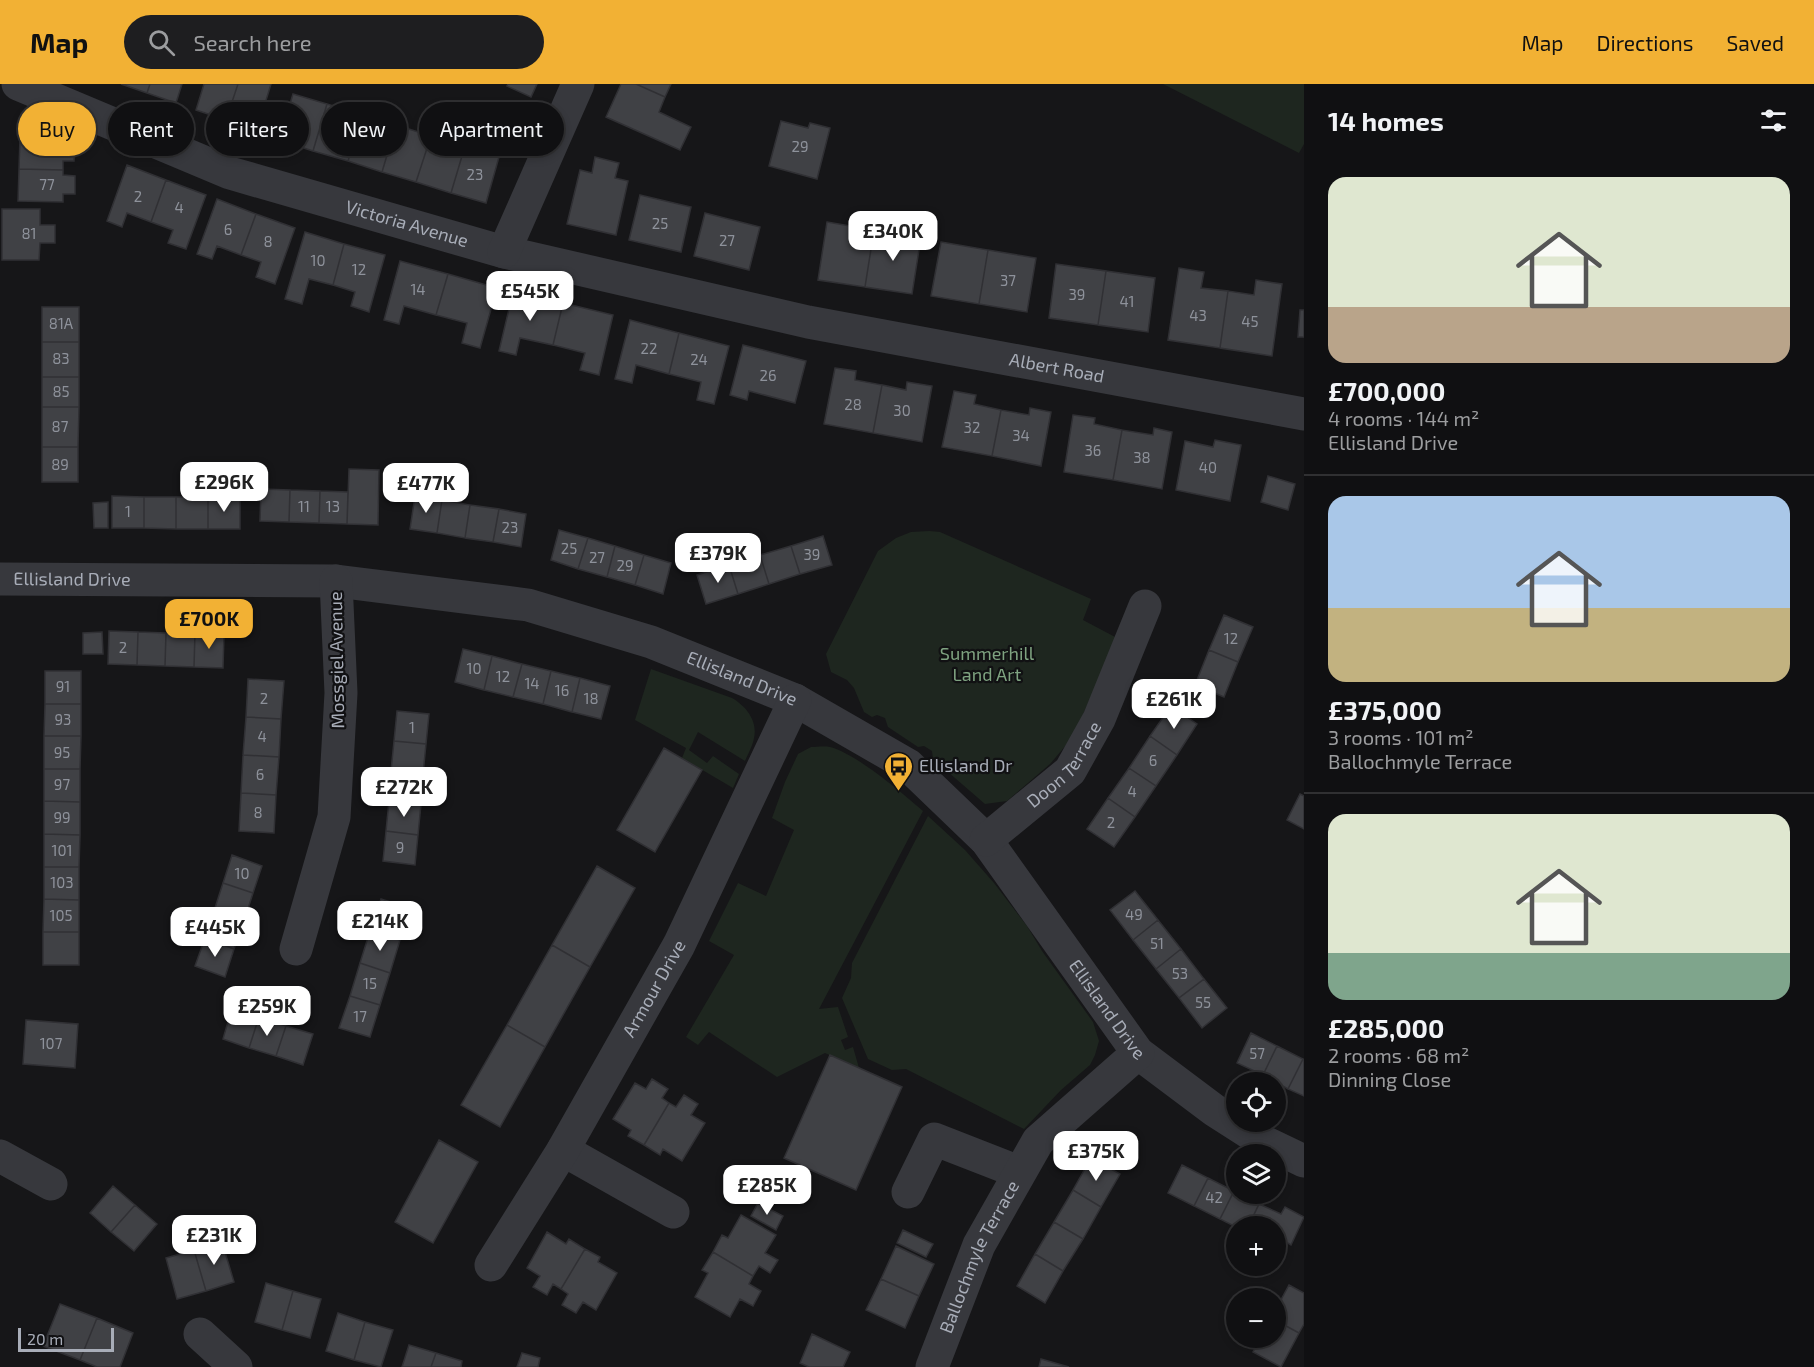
<!DOCTYPE html>
<meta charset="utf-8">
<style>
body{margin:0;font-family:"Exo 2",sans-serif;background:#1e1e20;color:#f1f3f6;height:100vh;display:flex;flex-direction:column;font-size:22px;white-space:nowrap}
*{box-sizing:border-box;margin:0}
p{font-size:20px;color:#9c9d9f}
.icon{flex:none;width:33px;height:33px;fill:none;stroke:currentColor;stroke-width:2;stroke-linecap:round;stroke-linejoin:round}
.map{position:relative;flex:1;overflow:hidden}
.details{display:flex;flex-direction:column;background:#101012;width:510px}
.details>*{flex:none}
.banner{position:absolute;left:18px;top:18px;width:570px;height:54px;display:flex;gap:12px}
.buttons{position:absolute;left:1226px;top:988px;display:grid;gap:12px}
.buttons a{display:grid;place-items:center;width:60px;height:60px;border-radius:50%;background:#101012;box-shadow:0 3px 9px #0003,0 0 0 2px #303032;font-size:30px}
.scale{position:absolute;left:18px;bottom:15px;width:96px;box-sizing:border-box;padding-left:6px;border:3px solid #a8adb8;border-top:0;font-size:16px;line-height:21px;white-space:nowrap;color:#a8adb8;-webkit-text-stroke:4px #111113;paint-order:stroke}
.price{position:absolute;translate:-50% -51px;padding:0 14px;border-radius:12px;background:#fff;color:#222;font-size:20px;line-height:39px;filter:drop-shadow(0 2px 3px #0008)}
.price::after{content:'';position:absolute;left:50%;top:36px;width:18px;height:14px;margin-left:-9px;background:inherit;clip-path:polygon(0 0,100% 0,50% 100%)}
.price.current{background:#f2b134;color:#111}
ul{padding:0;list-style:none}
li{display:grid;align-content:center;gap:12px;height:318px;padding:0 24px}
li+li{border-top:2px solid #303032}
li span{display:grid;place-items:center;height:186px;border-radius:18px;color:#555}
li>.icon{margin-inline-start:auto}
span .icon{width:108px;height:108px;fill:#fffc;stroke-width:1}
li b{font-size:26px}
h2{display:flex;justify-content:space-between;align-items:center;height:72px;padding:0 24px;font-size:26px}
.pill{padding:0 21px;border-radius:27px;background:#101012;box-shadow:0 3px 9px #0003,0 0 0 2px #303032;font-size:21px;line-height:54px}
.pill.current{background:#f2b134;color:#111}
header{display:flex;align-items:center;gap:36px;box-sizing:border-box;height:84px;padding:0 30px;background:#f2b134;color:#111}
header strong{font-size:28px}
nav{display:flex;gap:33px;margin-inline-start:auto;font-size:21px}
.search{width:420px;height:54px;background:#1e1e20;display:flex;align-items:center;gap:15px;box-sizing:border-box;padding:0 21px;border-radius:33px;color:#9c9d9f;font-size:22px}
main{display:flex;flex:1;min-height:0}
.map>svg:first-child{display:block}
</style>
<header>
<strong>Map</strong>
<div class="search"><svg class="icon" aria-label="search" viewBox="0 0 24 24"><circle cx="10" cy="10" r="6"/><path d="M15 15l6 6"/></svg>Search here</div>
<nav><a>Map</a><a>Directions</a><a>Saved</a></nav>
</header>
<main>
<div class="map">
<svg width="1304" height="1283" viewBox="0 0 1304 1283">
<rect width="100%" height="100%" fill="#161618"/>
<path fill="#1e261f" d="M1163 0H1304V60L1299 69Z
M929 447 940 448 1091 515 1083 536 1117 554 1073 653 1050 680 1007 717 985 720 933 675 932 667 924 662 918 663 888 643 885 634 877 631 872 633 864 628 854 604 847 596 831 588 826 570 878 467 896 454 911 448Z
M651 585 732 614C746 622 758 637 754 654 753 661 748 670 745 677L698 648 689 666 707 679 713 672 739 690 733 704 682 674 686 664 635 636Z
M811 663C816 663 824 662 830 663 857 670 902 709 923 727L819 925 838 923 848 953 841 956 845 966 853 963 859 984 825 969 777 993 709 948 698 961 686 953 734 871 709 857 738 799 766 812 794 746 772 734 785 698 798 670Z
M928 732 965 766 994 799 1027 842 1042 867 1093 938 1099 957 1095 971 1090 981 1061 1006 1024 1045 906 985 892 986 868 975 842 914 851 894 852 879Z"/>
<path fill="#404145" stroke="#303034" stroke-width="1.5" d="M121 0H150L147 9Z
M150 0H182L176 19 147 9Z
M204 0H238L226 36 196 26Z
M238 0H271L257 46 226 36Z
M508 0H537L531 13 507 2Z
M621 0H636L665 13 659 28 691 43 680 66 606 33Z
M636 0H671L665 13Z
M293 10 327 20 313 67 279 56Z
M327 20 362 31 348 77 313 67Z
M362 31 396 41 382 88 348 77Z
M781 37 808 44 810 39 830 44 817 95 769 82Z
M396 41 431 52 416 98 382 88Z
M431 52 465 62 451 109 416 98Z
M20 53 63 54V60H75L74 77H63V86L19 85Z
M465 62 499 73 486 119 451 109Z
M595 73 619 79 615 94 628 97 616 151 567 140 580 86 592 89Z
M127 81 166 96 151 138 127 129 122 143 107 137Z
M19 85 63 86V91L75 92V110H63V118L18 117Z
M166 96 206 111 186 165 168 159 173 146 151 138Z
M640 111 691 123 681 168 629 156Z
M217 115 256 130 241 171 217 162 212 175 197 170Z
M2 125H40V141H55V159H40L39 176H2Z
M705 129 760 143 749 186 694 172Z
M256 130 295 144 275 200 256 193 261 178 241 171Z
M827 138 874 146 865 203 818 196Z
M874 146 921 153 912 210 865 203Z
M305 148 344 160 333 201 309 195 302 220 285 215Z
M941 158 988 166 979 220 931 212Z
M344 160 385 171 369 228 351 222 355 208 333 201Z
M988 166 1036 174 1027 228 979 220Z
M400 177 448 190 436 231 404 222 399 240 384 236Z
M1056 180 1106 187 1098 241 1049 234Z
M1179 184 1204 188 1201 204 1228 207 1220 264 1168 256Z
M1106 187 1155 194 1148 248 1098 241Z
M448 190 497 204 480 264 462 259 467 239 436 231Z
M1256 196 1282 200 1272 272 1220 264 1228 207 1254 211Z
M513 208 563 219 553 261 520 254 516 271 499 267Z
M563 219 613 231 599 291 580 286 585 269 553 261Z
M42 223H79V258H42Z
M1300 226H1304V253H1298Z
M630 236 679 249 669 290 636 281 632 299 615 295Z
M679 249 729 262 714 320 697 316 701 298 669 290Z
M42 258H79V293H42Z
M743 261 806 277 795 319 749 307 747 316 730 311Z
M835 284 856 287 855 296 882 301 873 349 824 340Z
M42 293H79V323H42Z
M907 298 932 302 922 358 873 349 882 301 906 306Z
M954 307 976 311 974 320 1001 326 992 372 942 363Z
M42 323H79L78 363H42Z
M1030 324 1051 328 1041 382 992 372 1001 326 1029 331Z
M1073 331 1095 334 1094 340 1122 346 1113 396 1064 388Z
M1154 344 1172 348 1162 405 1113 396 1122 346 1153 351Z
M1215 356 1241 361 1230 417 1176 406 1185 357 1213 363Z
M42 363H78V398H42Z
M349 385 379 386 378 441 347 440Z
M1268 392 1295 400 1288 426 1261 418Z
M261 405 290 406 289 438 260 437Z
M290 406 320 407 319 439 289 438Z
M320 407 348 408 347 440 319 439Z
M112 412 144 413V444H112Z
M415 412 442 416 437 449 410 445Z
M144 413H176V445L144 444Z
M176 413H208V445H176Z
M208 413H240V445H208Z
M442 416 470 421 465 454 437 449Z
M108 418V444H94L93 419Z
M470 421 499 425 493 458 465 454Z
M499 425 526 430 521 463 493 458Z
M559 446 588 454 578 485 551 476Z
M823 452 832 481 800 490 791 462Z
M588 454 615 462 607 493 578 485Z
M615 462 644 471 635 501 607 493Z
M791 462 800 490 769 500 760 471Z
M644 471 671 479 663 510 635 501Z
M760 471 769 500 738 510 729 481Z
M729 481 738 510 706 520 697 491Z
M1224 531 1253 543 1238 578 1209 566Z
M109 547 138 548 137 581 108 580Z
M102 548 103 570H83V549Z
M138 548 166 549 165 582 137 581Z
M166 549H195L194 583 165 582Z
M195 549 224 550 223 584 194 583Z
M463 565 492 572 484 606 455 598Z
M1209 566 1238 578 1224 613 1195 601Z
M492 572 522 580 513 613 484 606Z
M522 580 551 587 543 620 513 613Z
M45 587H81V620H45Z
M551 587 580 594 572 628 543 620Z
M580 594 610 602 601 635 572 628Z
M248 595 284 597 281 635 246 633Z
M45 620H81V652H44Z
M1171 622 1197 640 1177 671 1150 652Z
M397 627 429 630 426 660 394 657Z
M246 633 281 635 279 673 243 671Z
M44 652H81L80 685H44Z
M1150 652 1177 671 1156 702 1129 684Z
M394 657 426 660 423 690 391 687Z
M664 664 702 686 655 768 617 746Z
M243 671 279 673 276 711 241 709Z
M1129 684 1156 702 1135 733 1108 714Z
M44 685H80V718L44 717Z
M391 687 423 690 421 720 389 717Z
M241 709 276 711 274 749 239 747Z
M1300 710 1304 712V745L1287 736Z
M1108 714 1135 733 1114 763 1087 745Z
M44 717 80 718V751L44 750Z
M389 717 421 720 418 751 386 747Z
M386 747 418 751 415 781 383 777Z
M44 750 80 751 79 783H44Z
M232 771 262 782 253 809 223 799Z
M597 782 635 804 590 883 552 861Z
M44 783H79V816L44 815Z
M223 799 253 809 244 837 214 827Z
M1135 807 1158 836 1133 856 1110 826Z
M44 815 79 816V848H43Z
M381 815 410 824 400 856 370 847Z
M214 827 244 837 234 865 205 854Z
M1158 836 1181 865 1156 885 1133 856Z
M370 847 400 856 390 889 360 879Z
M43 848H79V881H43Z
M205 854 234 865 225 893 195 882Z
M552 861 590 883 545 963 507 941Z
M1181 865 1204 895 1179 914 1156 885Z
M360 879 390 889 380 921 350 912Z
M1204 895 1227 924 1202 944 1179 914Z
M350 912 380 921 370 953 339 944Z
M232 924 259 933 249 964 223 955Z
M259 933 286 942 276 972 249 964Z
M26 936 78 940 75 984 23 980Z
M507 941 545 963 500 1043 461 1021Z
M286 942 313 950 303 981 276 972Z
M1251 949 1277 962 1263 991 1237 979Z
M1277 962 1303 975 1288 1005 1263 991Z
M830 971 902 1003 856 1106 784 1074Z
M1303 975 1304 976V1012L1288 1005Z
M652 995 668 1005 662 1014 669 1019 644 1061 628 1052 631 1046 613 1035 635 999 646 1005Z
M684 1011 698 1020 691 1031 705 1039 682 1077 663 1065 660 1071 644 1061 669 1019 676 1023Z
M439 1056 478 1078 433 1159 395 1138Z
M1091 1074 1120 1090 1101 1123 1073 1106Z
M1182 1081 1208 1094 1194 1122 1168 1109Z
M1208 1094 1234 1107 1220 1135 1194 1122Z
M113 1102 135 1121 111 1148 90 1129Z
M1073 1106 1101 1123 1083 1155 1054 1138Z
M1234 1107 1236 1110H1240L1259 1120 1248 1143H1236L1220 1135Z
M758 1119 783 1132 776 1146 751 1132Z
M1259 1120 1281 1130 1285 1123 1304 1133 1291 1161 1276 1152 1275 1154V1143H1248Z
M135 1121 157 1140 134 1167 111 1148Z
M741 1131 776 1151 765 1169 778 1176 770 1189 759 1182 753 1192 713 1168 722 1151 728 1154Z
M1054 1138 1083 1155 1063 1187 1035 1170Z
M903 1146 933 1160 926 1173 897 1159Z
M547 1148 566 1160 569 1155 585 1165 561 1205 553 1200 547 1211 533 1203 540 1192 527 1184Z
M222 1158 234 1198 206 1207 194 1166Z
M896 1162 934 1180 919 1212 881 1195Z
M585 1165 600 1173 598 1178 617 1189 596 1226 583 1218 576 1229 562 1221 568 1210 561 1205Z
M194 1166 206 1207 177 1215 166 1174Z
M713 1168 753 1192 749 1200 761 1207 753 1222 740 1215 730 1233 695 1213 708 1189 702 1186Z
M1035 1170 1063 1187 1045 1219 1017 1202Z
M881 1195 919 1212 905 1244 866 1226Z
M266 1199 293 1207 282 1246 255 1238Z
M1289 1201 1304 1209V1240L1299 1249 1275 1236V1227Z
M293 1207 321 1215 310 1254 282 1246Z
M60 1220 97 1234 80 1276 43 1262Z
M338 1229 365 1238 354 1276 326 1267Z
M97 1234 133 1249 120 1283H97L80 1276Z
M1275 1236 1299 1249 1281 1283 1253 1268 1261 1254H1275Z
M365 1238 393 1246 381 1283 354 1276Z
M812 1250 850 1268 843 1283H809L800 1279Z
M409 1261 436 1269 431 1283H402Z
M436 1269 462 1277 461 1283H431Z
M522 1269 540 1274 538 1283H517Z
M1041 1275 1069 1283H1039Z"/>
<g fill="none" stroke-linecap="round" stroke-linejoin="round">
<g stroke="#37383d" stroke-width="33">
<path id="s1" d="M18 0 230 89 504 168 808 238 1304 330"/>
<path d="M504 168 578 0"/>
<path id="s2" d="M0 495 336 497 528 521 651 558 795 616 908 681 986 756 1138 969 1214 1026 1264 1058 1304 1077"/>
<path id="s3" d="M986 756 1070 687 1099 635 1145 522"/>
<path d="M296 865 334 733 341 609 336 497"/>
<path d="M563 1066 673 1128"/>
<path d="M0 1072 51 1100"/>
<path d="M908 1108 934 1055 1019 1088"/>
<path id="s4" d="M491 1181 563 1066 679 861 795 616"/>
<path d="M200 1250 236 1283"/>
<path id="s5" d="M932 1283 979 1161 1038 1057 1138 969"/>
</g>
</g>
<defs>
<symbol id="bus-pin" viewBox="-11 -11 22 30"><path d="M0 17L-7.5 6A9.5 9.5 0 1 1 7.5 6Z" fill="#f2b134" stroke="#111113"/><path d="M-5-6H5V4H4V6H2V4H-2V6H-4V4H-5ZM-3.5-4V0h7V-4ZM-3.5 1.2v1.5H-2V1.2ZM2 1.2v1.5H3.5V1.2Z" fill="#111"/></symbol>
</defs>
<g fill-rule="evenodd">
<use href="#bus-pin" x="882" y="666" width="33" height="45"/>
</g>
<g text-anchor="middle" stroke-width="4.5" stroke-linejoin="round" paint-order="stroke">
<g font-size="15" fill="#8e929b">
<text x="800" y="68">29</text>
<text x="475" y="96">23</text>
<text x="47" y="106">77</text>
<text x="138" y="118">2</text>
<text x="179" y="129">4</text>
<text x="660" y="145">25</text>
<text x="228" y="151">6</text>
<text x="29" y="155">81</text>
<text x="727" y="162">27</text>
<text x="268" y="163">8</text>
<text x="318" y="182">10</text>
<text x="359" y="191">12</text>
<text x="1008" y="202">37</text>
<text x="418" y="211">14</text>
<text x="1077" y="216">39</text>
<text x="1127" y="223">41</text>
<text x="1198" y="237">43</text>
<text x="1250" y="243">45</text>
<text x="61" y="245">81A</text>
<text x="649" y="270">22</text>
<text x="61" y="280">83</text>
<text x="699" y="281">24</text>
<text x="768" y="297">26</text>
<text x="61" y="313">85</text>
<text x="853" y="326">28</text>
<text x="902" y="332">30</text>
<text x="60" y="348">87</text>
<text x="972" y="349">32</text>
<text x="1021" y="357">34</text>
<text x="1093" y="372">36</text>
<text x="1142" y="379">38</text>
<text x="60" y="386">89</text>
<text x="1208" y="389">40</text>
<text x="304" y="428">11</text>
<text x="333" y="428">13</text>
<text x="128" y="433">1</text>
<text x="510" y="449">23</text>
<text x="569" y="470">25</text>
<text x="812" y="476">39</text>
<text x="597" y="479">27</text>
<text x="625" y="487">29</text>
<text x="1231" y="560">12</text>
<text x="123" y="569">2</text>
<text x="474" y="590">10</text>
<text x="503" y="598">12</text>
<text x="532" y="605">14</text>
<text x="63" y="608">91</text>
<text x="562" y="612">16</text>
<text x="264" y="620">2</text>
<text x="591" y="620">18</text>
<text x="63" y="641">93</text>
<text x="412" y="649">1</text>
<text x="262" y="658">4</text>
<text x="62" y="674">95</text>
<text x="1153" y="682">6</text>
<text x="260" y="696">6</text>
<text x="62" y="706">97</text>
<text x="1132" y="713">4</text>
<text x="258" y="734">8</text>
<text x="62" y="739">99</text>
<text x="1111" y="744">2</text>
<text x="400" y="769">9</text>
<text x="62" y="772">101</text>
<text x="242" y="795">10</text>
<text x="62" y="804">103</text>
<text x="1134" y="836">49</text>
<text x="61" y="837">105</text>
<text x="1157" y="865">51</text>
<text x="1180" y="895">53</text>
<text x="370" y="905">15</text>
<text x="1203" y="924">55</text>
<text x="360" y="938">17</text>
<text x="51" y="965">107</text>
<text x="1257" y="975">57</text>
<text x="1214" y="1119">42</text>
</g>
<g font-size="18" fill="#a8adb8" stroke="#111113">
<text dy="6" stroke="none"><textPath href="#s1" startOffset="414">Victoria Avenue</textPath></text>
<text dy="6" stroke="none"><textPath href="#s1" startOffset="1080">Albert Road</textPath></text>
<text dy="6" stroke="none"><textPath href="#s2" startOffset="72">Ellisland Drive</textPath></text>
<text transform="translate(337 576) rotate(-91)" y="6">Mossgiel Avenue</text>
<text dy="6" stroke="none"><textPath href="#s2" startOffset="756">Ellisland Drive</textPath></text>
<text dy="6" stroke="none"><textPath href="#s3" startOffset="110">Doon Terrace</textPath></text>
<text dy="6" stroke="none"><textPath href="#s4" startOffset="321">Armour Drive</textPath></text>
<text dy="6" stroke="none"><textPath href="#s2" startOffset="1260">Ellisland Drive</textPath></text>
<text dy="6" stroke="none"><textPath href="#s5" startOffset="120">Ballochmyle Terrace</textPath></text>
</g>
<g font-size="18" fill="#7fa381" stroke="#111113">
<text x="987" y="576">Summerhill<tspan x="987" dy="21">Land Art</tspan></text>
</g>
<g font-size="18" fill="#a8adb8" stroke="#111113" text-anchor="start">
<text x="919" y="688">Ellisland Dr</text>
</g>
</g>
</svg>
<div class="buttons">
<a><svg class="icon" aria-label="locate" viewBox="0 0 24 24"><circle cx="12" cy="12" r="6"/><path d="M12 2v4M12 18v4M2 12h4M18 12h4"/></svg></a>
<a><svg class="icon" aria-label="layers" viewBox="0 0 24 24"><path d="M12 4l9 5-9 5-9-5zM3 14l9 5 9-5"/></svg></a>
<a>+</a>
<a>−</a>
</div>
<div class="scale">20 m</div>
<b class="price" style="left:893px;top:178px">£340K</b>
<b class="price" style="left:530px;top:238px">£545K</b>
<b class="price" style="left:224px;top:429px">£296K</b>
<b class="price" style="left:426px;top:430px">£477K</b>
<b class="price" style="left:718px;top:500px">£379K</b>
<b class="price current" style="left:209px;top:566px">£700K</b>
<b class="price" style="left:1174px;top:646px">£261K</b>
<b class="price" style="left:404px;top:734px">£272K</b>
<b class="price" style="left:380px;top:868px">£214K</b>
<b class="price" style="left:215px;top:874px">£445K</b>
<b class="price" style="left:267px;top:953px">£259K</b>
<b class="price" style="left:1096px;top:1098px">£375K</b>
<b class="price" style="left:767px;top:1132px">£285K</b>
<b class="price" style="left:214px;top:1182px">£231K</b>
<div class="banner">
<a class="pill current">Buy</a>
<a class="pill">Rent</a>
<a class="pill">Filters</a>
<a class="pill">New</a>
<a class="pill">Apartment</a>
</div>
</div>
<section class="details">
<h2>14 homes<svg class="icon" aria-label="filters" viewBox="0 0 24 24"><path d="M4 7h16M4 17h16"/><circle cx="9" cy="7" r="2"/><circle cx="15" cy="17" r="2"/></svg></h2>
<ul>
<li><span style="background:linear-gradient(#dfe7d0 70%,#b9a48a 0)"><svg class="icon" aria-label="home" viewBox="0 0 24 24"><path d="M3 11l9-7 9 7M6 9v11h12V9"/></svg></span><div><b>£700,000</b><p>4 rooms · 144 m²</p><p>Ellisland Drive</p></div></li>
<li><span style="background:linear-gradient(#a9c7e8 60%,#c2b280 0)"><svg class="icon" aria-label="home" viewBox="0 0 24 24"><path d="M3 11l9-7 9 7M6 9v11h12V9"/></svg></span><div><b>£375,000</b><p>3 rooms · 101 m²</p><p>Ballochmyle Terrace</p></div></li>
<li><span style="background:linear-gradient(#dfe7d0 75%,#7fa58c 0)"><svg class="icon" aria-label="home" viewBox="0 0 24 24"><path d="M3 11l9-7 9 7M6 9v11h12V9"/></svg></span><div><b>£285,000</b><p>2 rooms · 68 m²</p><p>Dinning Close</p></div></li>
</ul>
</section>
</main>
